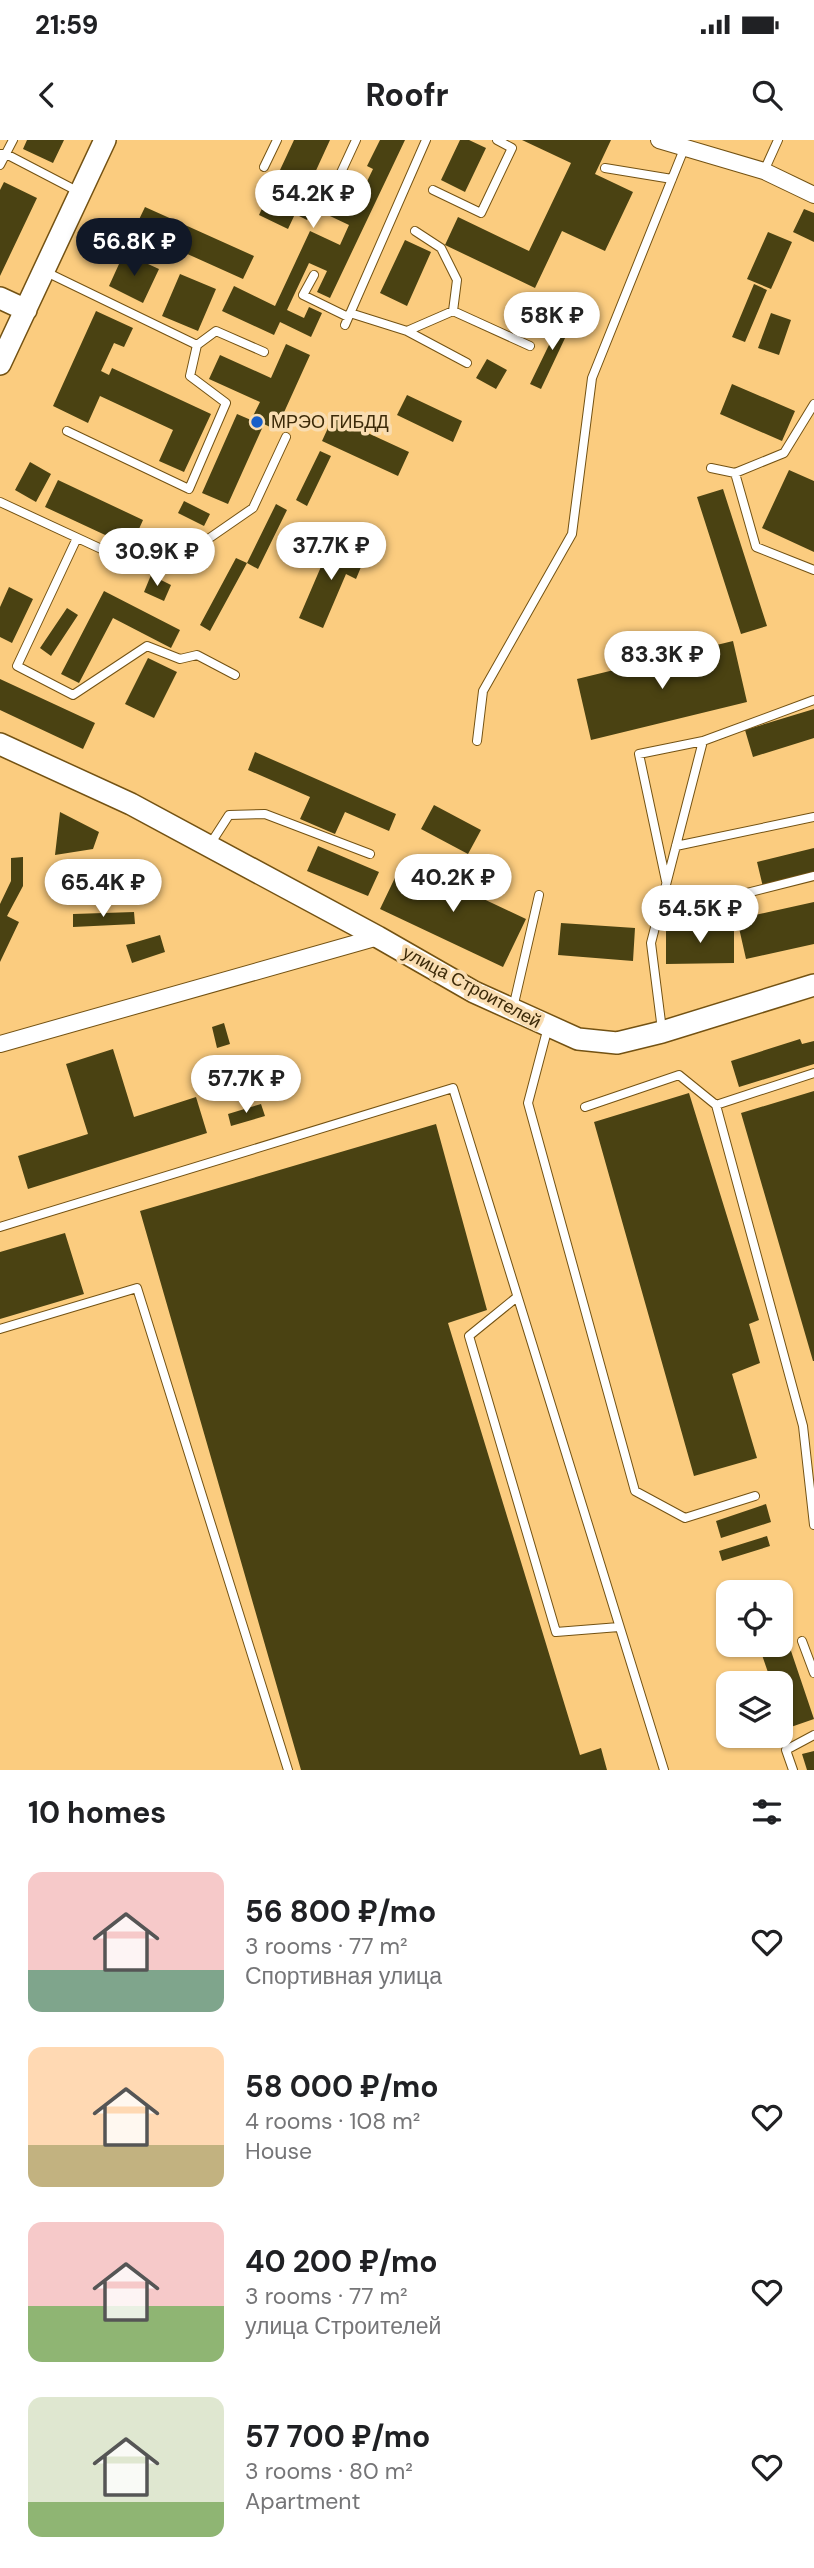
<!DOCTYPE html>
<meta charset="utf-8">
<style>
body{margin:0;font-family:"DM Sans",sans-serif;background:#f2f2f2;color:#202124;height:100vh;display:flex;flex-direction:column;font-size:26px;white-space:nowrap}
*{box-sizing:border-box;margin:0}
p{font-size:23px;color:#757577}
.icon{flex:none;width:38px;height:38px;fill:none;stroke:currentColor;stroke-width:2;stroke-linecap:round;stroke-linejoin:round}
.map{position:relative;height:1630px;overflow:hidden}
.panel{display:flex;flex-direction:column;background:#fff;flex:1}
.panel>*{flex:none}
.buttons{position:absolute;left:716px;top:1440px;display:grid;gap:14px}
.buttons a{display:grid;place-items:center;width:77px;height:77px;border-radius:14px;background:#fff;box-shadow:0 2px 5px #0004;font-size:35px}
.price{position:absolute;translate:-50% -60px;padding:0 16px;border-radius:24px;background:#fff;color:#222;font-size:23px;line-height:46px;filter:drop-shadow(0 2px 4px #0008)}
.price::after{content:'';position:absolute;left:50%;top:42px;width:21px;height:16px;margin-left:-10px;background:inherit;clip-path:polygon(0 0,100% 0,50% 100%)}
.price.active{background:#111827;color:#fff}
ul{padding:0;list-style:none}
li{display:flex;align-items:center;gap:21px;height:175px;padding:0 28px}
li span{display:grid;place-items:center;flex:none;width:196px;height:140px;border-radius:14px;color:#555}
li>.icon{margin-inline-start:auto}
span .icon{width:84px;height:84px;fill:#fffc;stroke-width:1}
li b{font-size:30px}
h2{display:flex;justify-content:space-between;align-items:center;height:84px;padding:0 28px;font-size:30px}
.status{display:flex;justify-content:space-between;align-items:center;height:49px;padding:0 35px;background:#fff;direction:ltr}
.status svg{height:19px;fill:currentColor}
header{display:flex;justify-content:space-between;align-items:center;height:91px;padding:0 28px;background:#fff;font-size:32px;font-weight:700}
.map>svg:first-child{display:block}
</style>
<div class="status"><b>21:59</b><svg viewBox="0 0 49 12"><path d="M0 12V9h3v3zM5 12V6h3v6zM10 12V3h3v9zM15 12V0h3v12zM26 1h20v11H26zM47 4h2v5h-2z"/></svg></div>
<header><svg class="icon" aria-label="back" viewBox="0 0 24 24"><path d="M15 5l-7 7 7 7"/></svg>Roofr<svg class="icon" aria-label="search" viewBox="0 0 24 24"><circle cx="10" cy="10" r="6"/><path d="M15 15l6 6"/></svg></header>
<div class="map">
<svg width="814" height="1630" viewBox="0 0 814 1630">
<rect width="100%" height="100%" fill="#fbcc7f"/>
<path fill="#4a4212" d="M27 0H64L53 23 23 9Z
M294 0H330L313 37 359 58 373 29 367 26 380 0H405L330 158 317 152 327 131 309 123 287 170 304 178 309 167 322 173 311 197 280 182 274 195 222 171 234 146 275 166 310 91 340 105 349 85 313 68 307 80 295 74 288 89 259 75Z
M460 0H469L486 8 465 52 441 40Z
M522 0H611L595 34 633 52 605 111 562 91 535 148 445 105 458 77 529 111 571 23Z
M4 42 37 58 0 136V50Z
M145 67 254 116 243 139 134 90Z
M804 69 814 73V102L793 92Z
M768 92 792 102 771 149 747 139Z
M405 100 431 112 407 166 380 153Z
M124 113 159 129 143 163 109 146Z
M180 134 216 149 198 191 162 176Z
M754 144 767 150 745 202 732 197Z
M96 171 133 188 124 207 114 203 101 231 109 235 112 228 211 274 184 332 159 321 173 290 100 256 88 283 53 266Z
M771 173 791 180 779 215 758 208Z
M564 174 574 179 541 249 530 244Z
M286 204 310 215 276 290 264 284 228 364 202 353 237 274 251 280 260 262 209 239 220 215 271 238Z
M487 219 507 230 496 249 476 238Z
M732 244 795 271 782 301 720 274Z
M407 255 462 281 453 302 397 275Z
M333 277 409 312 398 336 322 301Z
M320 311 331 316 307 366 296 360Z
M30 322 51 334 36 362 15 350Z
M789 330 814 341V412L762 388Z
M58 340 143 380 131 407 45 367Z
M723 349 767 486 741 494 697 357Z
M184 361 210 374 204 386 178 373Z
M276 364 287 370 258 429 247 423Z
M332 401 366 415 356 439 346 434 323 488 299 478Z
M236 418 247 423 210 491 200 485Z
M151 435 171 445 164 461 144 452Z
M9 447 33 459 12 503 0 497V467Z
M104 451 180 490 171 508 113 478 79 543 61 534Z
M67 468 78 475 51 516 40 508Z
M733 501 747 562 591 600 577 539Z
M148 518 177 532 154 578 125 564Z
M0 539 95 583 83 609 0 570Z
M814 569V598L753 617 745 590Z
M255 612 396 674 389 691 345 672 335 694 300 679 310 657 248 630Z
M434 665 481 690 468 714 421 689Z
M60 672 99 692 93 709 55 715Z
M318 706 379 732 368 756 307 731Z
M814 708V735L763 747 757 722Z
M23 717V746L7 776 19 782 0 822V764L11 741V718Z
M403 721 526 779 503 827 380 769Z
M814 762V804L746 819 737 779Z
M134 772 135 784 73 787V774Z
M561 783 635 788 633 821 558 815Z
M666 787H734V823L666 824Z
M160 795 165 812 132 823 126 805Z
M224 883 230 904 217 908 212 887Z
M800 899 802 904 814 901V924L739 947 731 921Z
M113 909 134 977 196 957 207 993 28 1049 18 1016 88 994 66 924Z
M814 951V1221H813L741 973Z
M689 953 759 1180 749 1184 760 1223 732 1234 757 1318 694 1336 594 982Z
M261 964 265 976 231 986 228 974Z
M436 984 487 1170 448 1183 580 1615 601 1608 607 1630H301L140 1071Z
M65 1093 84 1154 0 1179V1112Z
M766 1364 771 1382 721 1398 716 1381Z
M767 1396 770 1406 722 1421 719 1411Z
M789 1505 814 1579 788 1588 780 1567V1544H772L762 1515Z
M814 1611V1630H807L802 1614Z"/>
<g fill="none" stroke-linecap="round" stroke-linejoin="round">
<defs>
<path id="service" d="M0 14H6L79 52
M0 25 13 0
M264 27 277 0
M605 28 672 39
M764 31 778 0
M338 39 356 0
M433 50 481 73 512 8 497 0
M415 91 441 108 457 140 453 171
M44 131 197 205 190 236 226 263 189 349 67 291
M314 135 303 155 348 177
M350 173 407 191 453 171 530 206
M345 185 426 0
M407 191 467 223
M197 205 216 191 264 212
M711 328 735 333 784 313 814 264
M735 333 756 407 814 430
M0 362 110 413 167 415 198 406 253 368 286 297
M77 398 17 526 73 555 147 506 180 519 197 515 235 535
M477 601 483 551 572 394 592 238 684 9
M209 706 229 675 265 674 370 714
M676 706 814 677
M666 741 639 614 703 601
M659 775 814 736
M513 868 539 755
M548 887 528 963 635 1351 685 1378 755 1356
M662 890 651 803 703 601 814 560
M716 965 803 1286 814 1385
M585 967 679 935 716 965 814 933
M0 1087 453 948 664 1630
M517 1157 469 1196 556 1492 619 1487
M0 1189 137 1148 288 1630
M802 1501 814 1533
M793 1630 786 1610 814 1595"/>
<path id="minor" d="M659 0 764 31 814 55
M0 904 378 797"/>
<path id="tertiary" d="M0 158 26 170
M0 224 105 0
M0 604 131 664 378 797 474 852 578 899 617 903 662 892 814 845"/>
</defs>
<use href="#service" stroke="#735213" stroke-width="10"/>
<use href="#minor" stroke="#735213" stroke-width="18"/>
<use href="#tertiary" stroke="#735213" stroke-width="24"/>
<use href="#service" stroke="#fff" stroke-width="8"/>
<use href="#minor" stroke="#fff" stroke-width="16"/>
<use href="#tertiary" stroke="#fff" stroke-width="21"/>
</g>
<circle fill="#165ec9" stroke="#f9ddb1" stroke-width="2.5" cx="257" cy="282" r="7"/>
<g text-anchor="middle" stroke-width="7" stroke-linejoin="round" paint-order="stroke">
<g font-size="18" fill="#3c2a08" stroke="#f9ddb1" text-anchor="start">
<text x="271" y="288">МРЭО ГИБДД</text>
</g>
<g font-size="18" fill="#3c2a08" stroke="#f9ddb1">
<text transform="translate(472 847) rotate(28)" y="6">улица Строителей</text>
</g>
</g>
</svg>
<div class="buttons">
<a><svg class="icon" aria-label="locate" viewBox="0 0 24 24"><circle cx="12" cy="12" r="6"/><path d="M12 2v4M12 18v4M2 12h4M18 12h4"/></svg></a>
<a><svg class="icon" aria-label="layers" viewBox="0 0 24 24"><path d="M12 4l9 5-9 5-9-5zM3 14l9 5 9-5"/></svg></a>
</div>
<b class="price" style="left:313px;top:90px">54.2K ₽</b>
<b class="price active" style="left:134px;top:138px">56.8K ₽</b>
<b class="price" style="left:552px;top:212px">58K ₽</b>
<b class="price" style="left:331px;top:442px">37.7K ₽</b>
<b class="price" style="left:157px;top:448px">30.9K ₽</b>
<b class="price" style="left:662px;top:551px">83.3K ₽</b>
<b class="price" style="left:453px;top:774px">40.2K ₽</b>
<b class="price" style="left:103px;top:779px">65.4K ₽</b>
<b class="price" style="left:700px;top:805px">54.5K ₽</b>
<b class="price" style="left:246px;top:975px">57.7K ₽</b>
</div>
<section class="panel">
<h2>10 homes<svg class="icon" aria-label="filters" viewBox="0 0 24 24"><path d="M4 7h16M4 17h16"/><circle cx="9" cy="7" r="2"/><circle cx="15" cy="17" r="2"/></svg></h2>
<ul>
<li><span style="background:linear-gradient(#f6c9c9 70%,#7fa58c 0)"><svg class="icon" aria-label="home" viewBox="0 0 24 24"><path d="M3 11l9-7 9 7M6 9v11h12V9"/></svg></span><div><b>56 800 ₽/mo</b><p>3 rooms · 77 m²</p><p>Спортивная улица</p></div><svg class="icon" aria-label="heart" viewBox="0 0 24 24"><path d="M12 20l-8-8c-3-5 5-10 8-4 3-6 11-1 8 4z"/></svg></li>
<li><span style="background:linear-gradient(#ffd9b3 70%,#c2b280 0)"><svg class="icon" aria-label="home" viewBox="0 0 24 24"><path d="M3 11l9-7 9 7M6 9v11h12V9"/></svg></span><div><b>58 000 ₽/mo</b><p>4 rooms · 108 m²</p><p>House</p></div><svg class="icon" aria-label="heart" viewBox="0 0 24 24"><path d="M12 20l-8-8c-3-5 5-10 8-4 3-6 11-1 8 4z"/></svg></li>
<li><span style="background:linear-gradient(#f6c9c9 60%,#8fb573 0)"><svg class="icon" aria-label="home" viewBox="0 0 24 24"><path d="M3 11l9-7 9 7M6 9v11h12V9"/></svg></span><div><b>40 200 ₽/mo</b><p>3 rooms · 77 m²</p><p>улица Строителей</p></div><svg class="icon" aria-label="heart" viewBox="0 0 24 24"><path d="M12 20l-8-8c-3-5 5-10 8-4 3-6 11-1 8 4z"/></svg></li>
<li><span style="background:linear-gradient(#dfe7d0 75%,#8fb573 0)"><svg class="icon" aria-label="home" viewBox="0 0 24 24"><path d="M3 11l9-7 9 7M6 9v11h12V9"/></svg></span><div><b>57 700 ₽/mo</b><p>3 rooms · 80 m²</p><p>Apartment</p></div><svg class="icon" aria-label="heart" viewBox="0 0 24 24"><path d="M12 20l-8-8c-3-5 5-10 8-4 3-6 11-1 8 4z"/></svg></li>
</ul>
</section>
